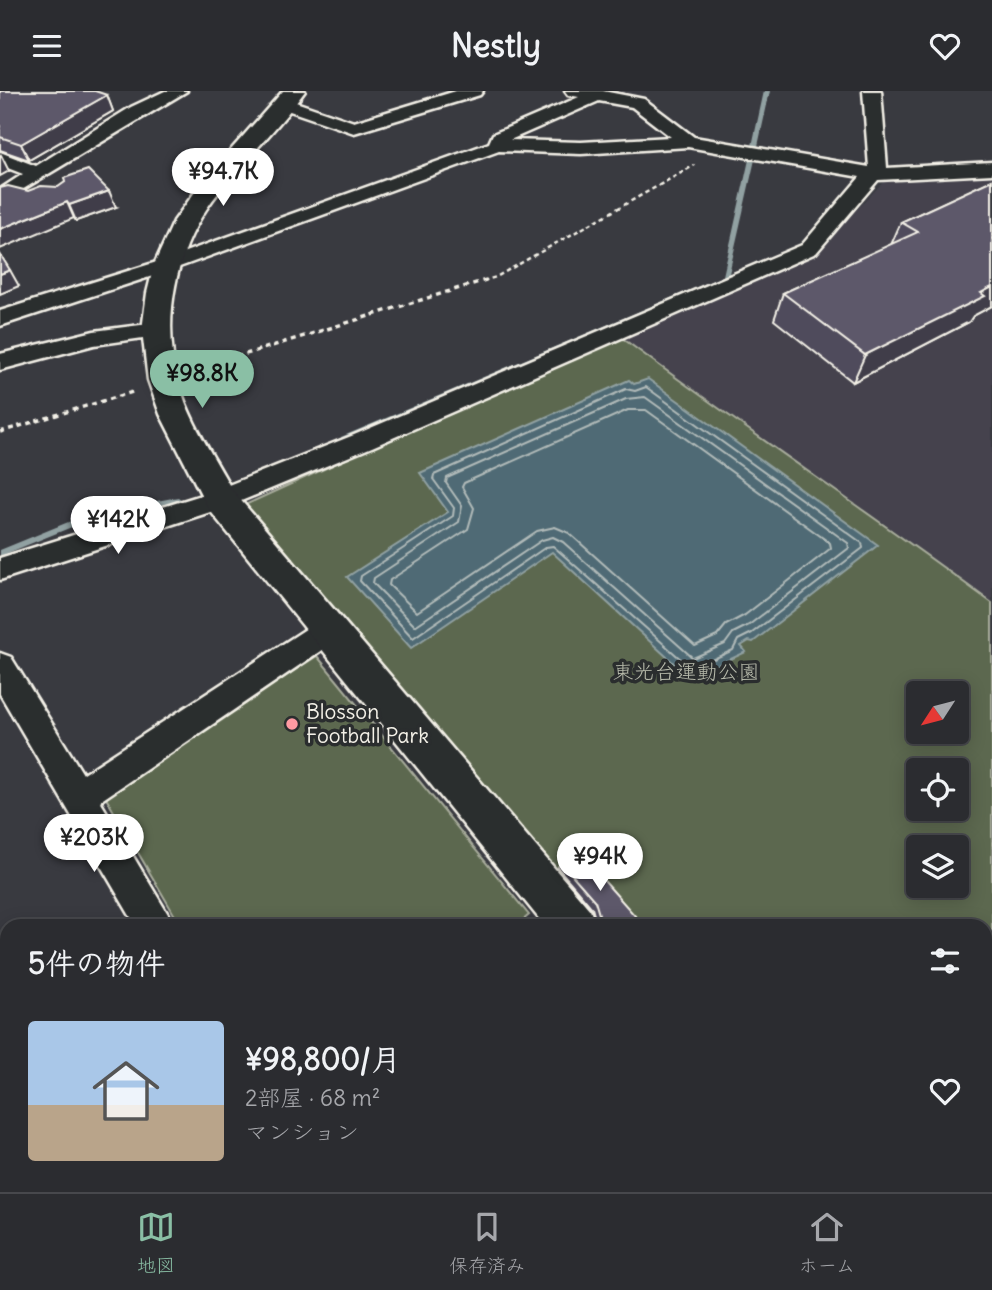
<!DOCTYPE html>
<html lang="ja">
<meta charset="utf-8">
<style>
body{margin:0;font-family:Delius,"Klee One",sans-serif;background:#37383c;color:#f1f3f6;height:100vh;display:flex;flex-direction:column;font-size:26px;white-space:nowrap}
*{box-sizing:border-box;margin:0}
p{font-size:23px;color:#a6a7ab}
.icon{flex:none;width:38px;height:38px;fill:none;stroke:currentColor;stroke-width:2;stroke-linecap:round;stroke-linejoin:round}
.map{position:relative;flex:1;overflow:hidden}
.details{position:absolute;left:0px;top:828px;width:992px;height:275px;display:flex;flex-direction:column;background:#2b2c30;border-radius:21px 21px 0 0;box-shadow:0 4px 18px #0003,0 0 0 2px #47484c}
.details>*{flex:none}
.needle{width:46px;rotate:234deg}
.buttons{position:absolute;left:906px;top:590px;display:grid;gap:14px}
.buttons a{display:grid;place-items:center;width:63px;height:63px;border-radius:7px;background:#2b2c30;box-shadow:0 4px 18px #0003,0 0 0 2px #47484c;font-size:35px}
.price{position:absolute;translate:-50% -60px;padding:0 16px;border-radius:24px;background:#fff;color:#222;font-size:23px;line-height:46px;filter:drop-shadow(0 2px 4px #0008)}
.price::after{content:'';position:absolute;left:50%;top:42px;width:21px;height:16px;margin-left:-10px;background:inherit;clip-path:polygon(0 0,100% 0,50% 100%)}
.price.active{background:#8abfa5;color:#111}
ul{padding:0;list-style:none}
li{display:flex;align-items:center;gap:21px;height:175px;padding:0 28px}
li span{display:grid;place-items:center;flex:none;width:196px;height:140px;border-radius:7px;color:#555}
li>.icon{margin-inline-start:auto}
span .icon{width:84px;height:84px;fill:#fffc;stroke-width:1}
li b{font-size:30px}
h2{display:flex;justify-content:space-between;align-items:center;height:84px;padding:0 28px;font-size:30px}
header{display:flex;justify-content:space-between;align-items:center;height:91px;padding:0 28px;background:#2b2c30;font-size:32px;font-weight:700}
.menu{display:flex;justify-content:space-around;align-items:center;height:98px;border-top:2px solid #47484c;background:#2b2c30;font-size:19px;color:#a6a7ab}
.menu a{display:grid;justify-items:center;gap:4px}
.menu .active{color:#8abfa5}
.map>svg:first-child{display:block}
</style>
<header><svg class="icon" aria-label="menu" viewBox="0 0 24 24"><path d="M4 6h16M4 12h16M4 18h16"/></svg>Nestly<svg class="icon" aria-label="heart" viewBox="0 0 24 24"><path d="M12 20l-8-8c-3-5 5-10 8-4 3-6 11-1 8 4z"/></svg></header>
<div class="map">
<svg width="992" height="1101" viewBox="0 0 992 1101">
<rect width="100%" height="100%" fill="#393a40"/>
<filter id="ink" filterUnits="userSpaceOnUse"><feTurbulence type="fractalNoise" baseFrequency=".0143" numOctaves="2"/><feDisplacementMap in="SourceGraphic" scale="14" xChannelSelector="R" yChannelSelector="G"/><feConvolveMatrix kernelMatrix="1 2 1 2 8 2 1 2 1" color-interpolation-filters="sRGB"/></filter>
<g filter="url(#ink)">
<path fill="#44434d" d="M992 83V512L892 438 735 331 618 244 811 167 886 88Z"/>
<path fill="#5c684f" stroke="#a8ac9c" stroke-width="2" fill-rule="evenodd" d="M618 244C741 336 869 421 992 512V1101H820L815 1096H985V835H593L242 422 247 413ZM919 602H957V640H919ZM919 679H957V718H919ZM919 756H957V794H919Z
M317 565 529 824 516 835H181L103 702Z"/>
<path fill="#4f6b74" stroke="#91a1a2" stroke-width="2" d="M648 288 878 454 753 551 749 550 741 555 746 561 690 587 552 461 411 557 347 486 448 421 420 382 629 289 634 293Z"/>
<g fill="none" stroke-linecap="round" stroke-linejoin="round">
<path stroke="#b2bbba" stroke-width="2" d="M646 296 862 452 863 457 752 542 738 549 733 559 692 578 553 455 546 456 413 547 360 490 361 485 453 425 454 417 433 388 434 384 626 298 635 300Z
M645 306 848 452 849 457 749 534 733 542 725 553 693 567 563 451 553 446 542 449 415 535 373 492 374 487 459 431 462 415 446 392 447 387 626 308Z
M628 319H646L830 452 831 457 745 524 726 534 717 545 695 555 569 442 555 436 537 440 417 521 389 494 390 489 468 438 474 417 462 396 464 392Z"/>
<path fill="#91a1a2" fill-rule="evenodd" d="M764 0H770L758 55 755 57 752 55Z
M753 62 756 64 728 187 347 350H341V346L723 185 750 64Z
M178 406 182 409 181 411 89 429 0 465V459L88 423Z"/>
<defs>
<path id="minor" d="M165 0H187L0 112V98L23 83 0 74V61L36 75 131 16Z
M456 0H483L480 4 354 42 278 16 275 12 284 7 354 31Z
M565 0H603L644 8 694 46 869 76 863 0H881L887 77 992 71V83L878 89 816 162 372 356 229 415 0 489V467L211 401 354 344 802 154 860 86 688 56 581 63 499 60 174 178 0 235V220L160 170 489 52 493 43 579 6 568 4ZM599 10 632 16 671 46 581 51 510 49Z
M156 232 164 234 167 239 164 244 94 254 0 279V263L94 240Z
M328 527 338 530 343 539 338 548 100 710 175 835H136L0 603V562L11 566 83 683 318 530Z
M124 1096H169L167 1101H122Z
M290 1096H333L335 1101H292Z
M499 1096H545L543 1101H497Z"/>
<path id="tertiary" d="M283 0H305C279 36 246 68 218 102 176 154 161 225 178 289 188 328 213 364 232 399L590 819 596 835H545L208 417 160 323 148 289 142 239 147 202 154 174 174 130 200 94Z
M767 1096H822L824 1101H769Z"/>
</defs>
<use href="#minor" stroke="#f4f1e8" stroke-width="5"/>
<use href="#tertiary" stroke="#f4f1e8" stroke-width="5"/>
<path stroke="#f4f1e8" stroke-width="2.5" stroke-dasharray="4.5 3.5" stroke-linecap="butt" d="M483 190 496 186 695 74"/>
<path stroke="#f4f1e8" stroke-width="3.5" stroke-dasharray="5 4.5" stroke-linecap="butt" d="M191 280 489 188
M0 341 136 300"/>
<use href="#minor" fill="#2a2d2e" fill-rule="evenodd"/>
<use href="#tertiary" fill="#2a2d2e" fill-rule="evenodd"/>
</g>
<path fill="#504c5b" stroke="#f4f1e8" stroke-width="2" d="M0 0 107 4 113 20 29 69 0 59Z
M992 89V215L973 225 969 231 853 291 774 229 783 202 891 154 901 131Z
M28 100 116 116 76 130 74 127Z
M560 770 644 835H597L592 817 558 777Z"/>
<path fill="#413e4a" stroke="#f4f1e8" stroke-width="2" d="M107 4 113 20 29 69 21 53Z
M1 64 9 80 0 85V65Z
M109 100 116 116 76 130 69 114Z
M67 111 74 127 0 158V138Z
M10 179 19 195 0 203V183Z
M992 196V215L973 225 969 231 853 291 865 264Z
M191 1096H212L216 1101H195Z"/>
<path fill="#5d586a" stroke="#f4f1e8" stroke-width="2" d="M0 0H95L107 4 21 53 0 46Z
M88 79 109 100 69 114 67 111 0 138V97L8 95 28 100 41 95 58 96 65 91 64 87Z
M992 89V196L981 202 985 205 865 264 783 202 918 141 901 131Z
M0 163 10 179 0 183Z
M575 757 644 835H605L601 830 595 810 560 770Z
M151 1096H191L195 1101H148Z"/>
</g>
<circle fill="#ff9aa2" stroke="#2a2d2e" stroke-width="2.5" cx="292" cy="633" r="7"/>
<g text-anchor="middle" stroke-width="7" stroke-linejoin="round" paint-order="stroke">
<g font-size="21" fill="#b7baab" stroke="#2a2d2e">
<text x="686" y="588">東光台運動公園</text>
</g>
<g font-size="21" fill="#f4f1e8" stroke="#2a2d2e" text-anchor="start">
<text x="306" y="628">Blosson<tspan x="306" dy="24">Football Park</tspan></text>
</g>
</g>
</svg>
<div class="buttons">
<a><svg class="needle" viewBox="-14 -14 28 28"><path d="M0-13l5 13h-10z" fill="#e53935"/><path d="M0 13l5-13h-10z" fill="#a6a7ab"/></svg></a>
<a><svg class="icon" aria-label="locate" viewBox="0 0 24 24"><circle cx="12" cy="12" r="6"/><path d="M12 2v4M12 18v4M2 12h4M18 12h4"/></svg></a>
<a><svg class="icon" aria-label="layers" viewBox="0 0 24 24"><path d="M12 4l9 5-9 5-9-5zM3 14l9 5 9-5"/></svg></a>
</div>
<b class="price" style="left:223px;top:117px">¥94.7K</b>
<b class="price active" style="left:202px;top:319px">¥98.8K</b>
<b class="price" style="left:118px;top:465px">¥142K</b>
<b class="price" style="left:94px;top:783px">¥203K</b>
<b class="price" style="left:600px;top:802px">¥94K</b>
<section class="details">
<h2>5件の物件<svg class="icon" aria-label="filters" viewBox="0 0 24 24"><path d="M4 7h16M4 17h16"/><circle cx="9" cy="7" r="2"/><circle cx="15" cy="17" r="2"/></svg></h2>
<ul>
<li><span style="background:linear-gradient(#a9c7e8 60%,#b9a48a 0)"><svg class="icon" aria-label="home" viewBox="0 0 24 24"><path d="M3 11l9-7 9 7M6 9v11h12V9"/></svg></span><div><b>¥98,800/月</b><p>2部屋 · 68 m²</p><p>マンション</p></div><svg class="icon" aria-label="heart" viewBox="0 0 24 24"><path d="M12 20l-8-8c-3-5 5-10 8-4 3-6 11-1 8 4z"/></svg></li>
</ul>
</section>
</div>
<nav class="menu">
<a class="active"><svg class="icon" aria-label="map" viewBox="0 0 24 24"><path d="M3 6l6-2 6 2 6-2v14l-6 2-6-2-6 2zM9 4v14M15 6v14"/></svg>地図</a>
<a><svg class="icon" aria-label="saved" viewBox="0 0 24 24"><path d="M7 4h10v16l-5-4-5 4z"/></svg>保存済み</a>
<a><svg class="icon" aria-label="home" viewBox="0 0 24 24"><path d="M3 11l9-7 9 7M6 9v11h12V9"/></svg>ホーム</a>
</nav>
